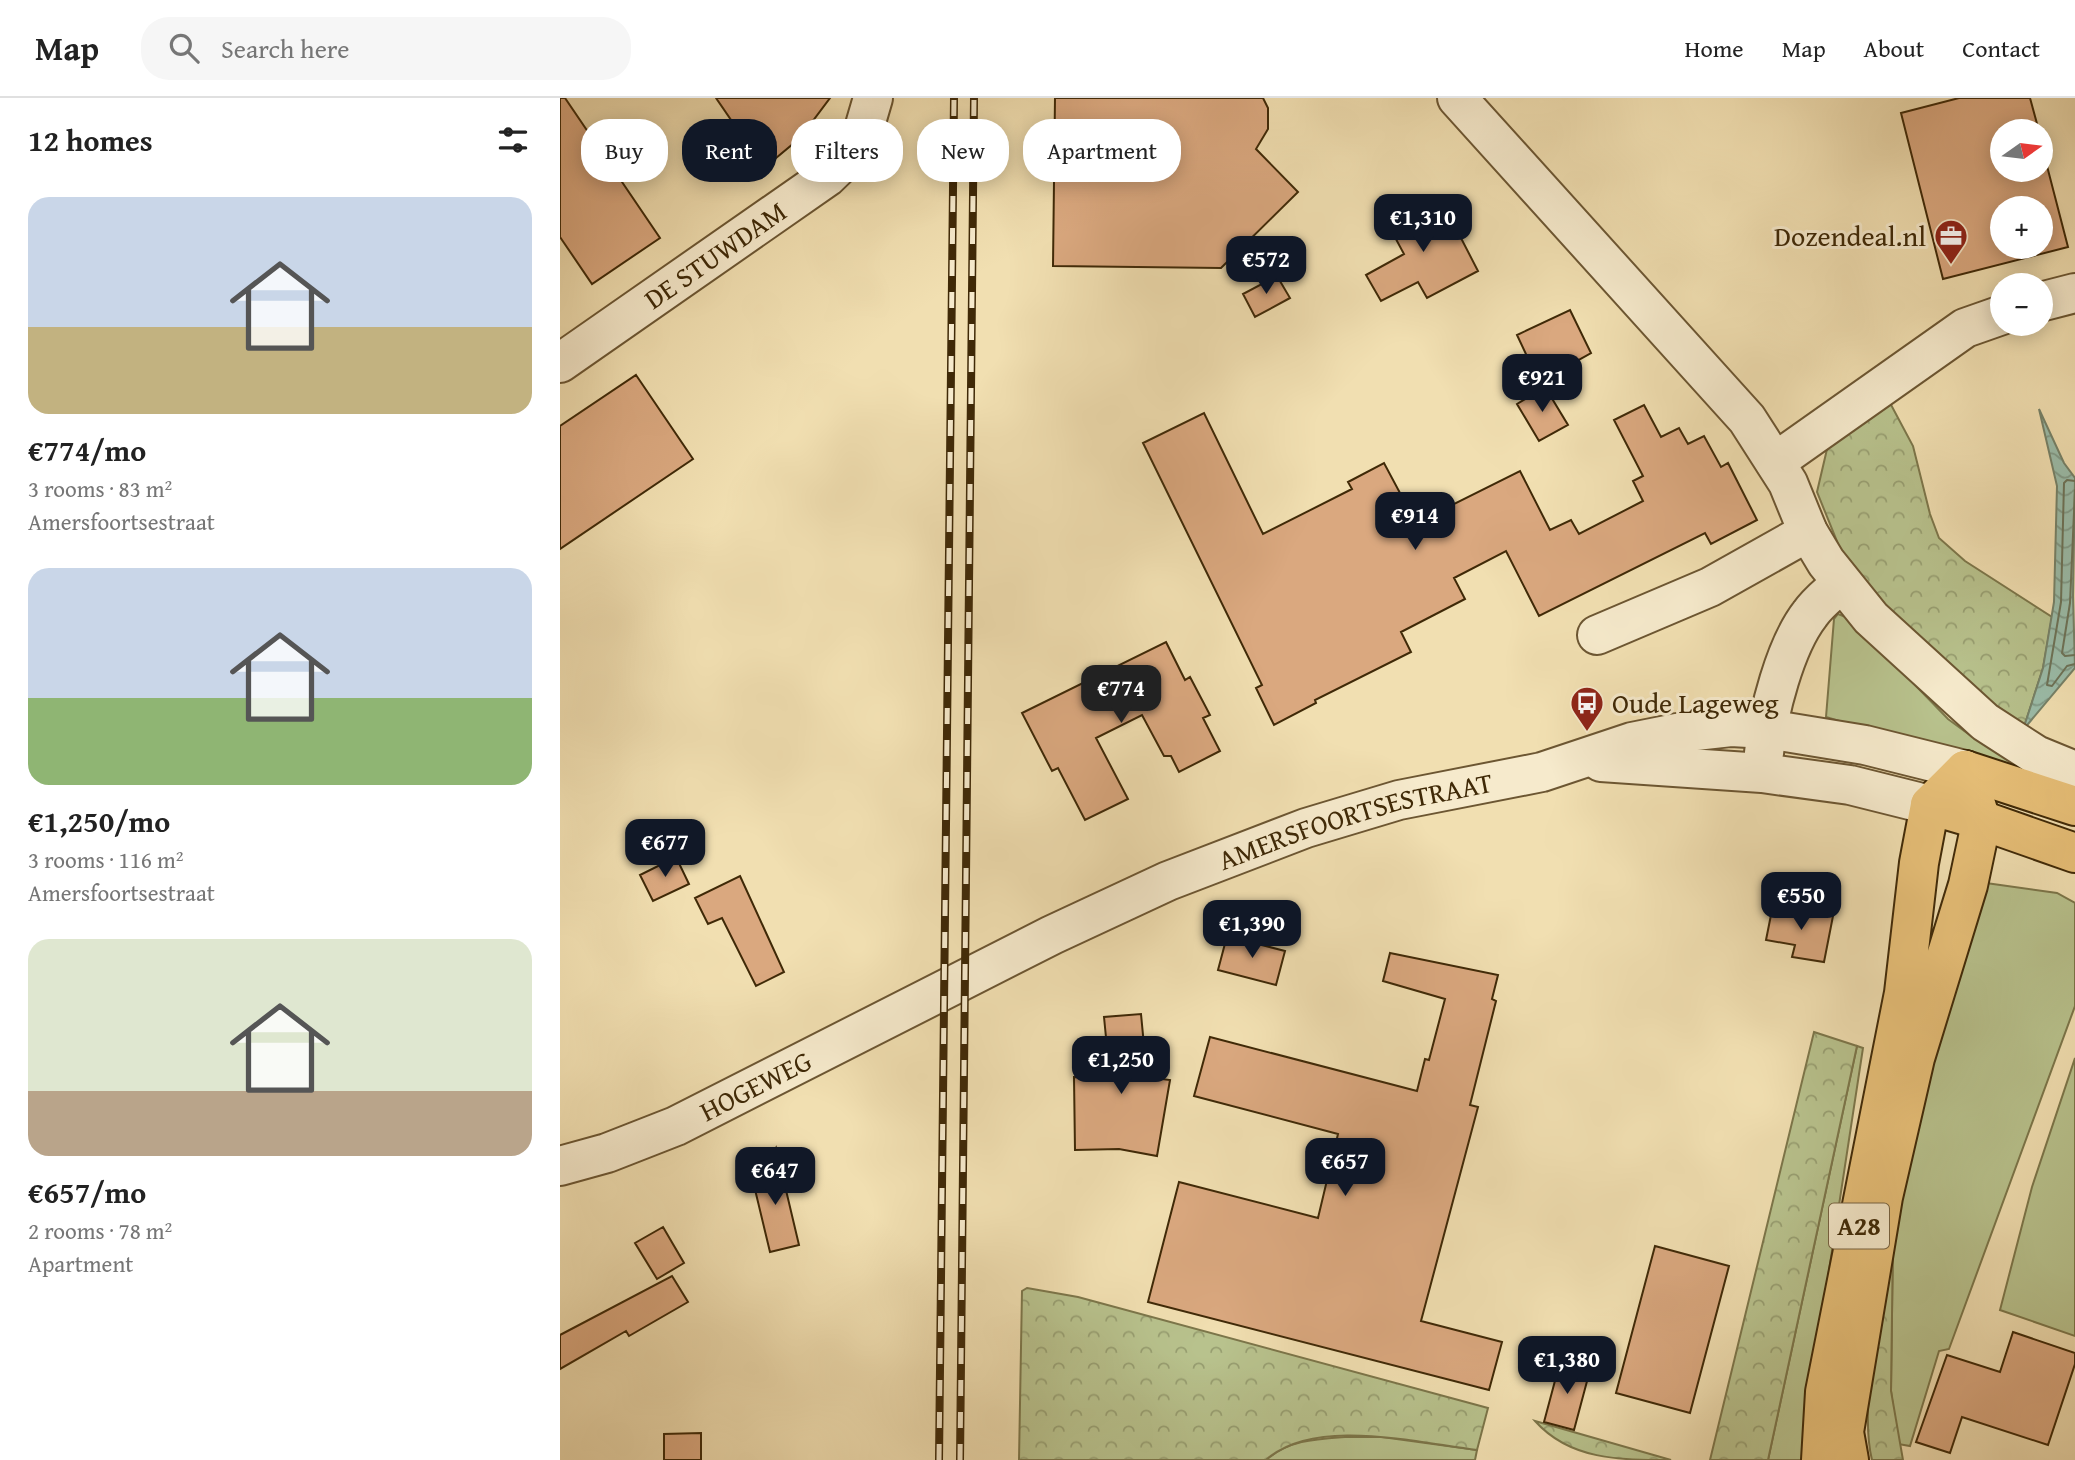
<!DOCTYPE html>
<meta charset="utf-8">
<style>
body{margin:0;font-family:"Gentium Book Plus",serif;background:#f6f6f6;color:#222;height:100vh;display:flex;flex-direction:column;font-size:26px;white-space:nowrap}
*{box-sizing:border-box;margin:0}
p{font-size:23px;color:#767676}
.icon{flex:none;width:38px;height:38px;fill:none;stroke:currentColor;stroke-width:2;stroke-linecap:round;stroke-linejoin:round}
.map{position:relative;flex:1;overflow:hidden}
.side{display:flex;flex-direction:column;background:#fff;width:560px}
.side>*{flex:none}
.banner{position:absolute;left:21px;top:21px;width:665px;height:63px;display:flex;gap:14px}
.needle{width:46px;rotate:76deg}
.controls{position:absolute;left:1430px;top:21px;display:grid;gap:14px}
.controls a{display:grid;place-items:center;width:63px;height:63px;border-radius:50%;background:#fff;box-shadow:0 4px 18px #0003;font-size:35px}
.price{position:absolute;translate:-50% -60px;padding:0 16px;border-radius:14px;background:#111827;color:#fff;font-size:23px;line-height:46px;filter:drop-shadow(0 2px 4px #0008)}
.price::after{content:'';position:absolute;left:50%;top:42px;width:21px;height:16px;margin-left:-10px;background:inherit;clip-path:polygon(0 0,100% 0,50% 100%)}
.price.selected{background:#222;color:#fff}
ul{padding:0;list-style:none}
li{display:grid;align-content:center;gap:14px;height:371px;padding:0 28px}
li span{display:grid;place-items:center;height:217px;border-radius:21px;color:#555}
li>.icon{margin-inline-start:auto}
span .icon{width:126px;height:126px;fill:#fffc;stroke-width:1}
li b{font-size:30px}
h2{display:flex;justify-content:space-between;align-items:center;height:84px;padding:0 28px;font-size:30px}
.tag{padding:0 24px;border-radius:28px;background:#fff;box-shadow:0 4px 18px #0003;font-size:24px;line-height:63px}
.tag.selected{background:#111827;color:#fff}
header{display:flex;align-items:center;gap:42px;box-sizing:border-box;height:98px;padding:0 35px;background:#fff;border-bottom:2px solid #e0e0e0}
header strong{font-size:33px}
nav{display:flex;gap:38px;margin-inline-start:auto;font-size:24px}
.search{width:490px;height:63px;background:#f6f6f6;display:flex;align-items:center;gap:18px;box-sizing:border-box;padding:0 24px;border-radius:28px;color:#767676;font-size:26px}
main{display:flex;flex:1;min-height:0}
.map>svg:first-child{display:block}
</style>
<header>
<strong>Map</strong>
<div class="search"><svg class="icon" aria-label="search" viewBox="0 0 24 24"><circle cx="10" cy="10" r="6"/><path d="M15 15l6 6"/></svg>Search here</div>
<nav><a>Home</a><a>Map</a><a>About</a><a>Contact</a></nav>
</header>
<main>
<section class="side">
<h2>12 homes<svg class="icon" aria-label="filters" viewBox="0 0 24 24"><path d="M4 7h16M4 17h16"/><circle cx="9" cy="7" r="2"/><circle cx="15" cy="17" r="2"/></svg></h2>
<ul>
<li><span style="background:linear-gradient(#c9d6e8 60%,#c2b280 0)"><svg class="icon" aria-label="home" viewBox="0 0 24 24"><path d="M3 11l9-7 9 7M6 9v11h12V9"/></svg></span><div><b>€774/mo</b><p>3 rooms · 83 m²</p><p>Amersfoortsestraat</p></div></li>
<li><span style="background:linear-gradient(#c9d6e8 60%,#8fb573 0)"><svg class="icon" aria-label="home" viewBox="0 0 24 24"><path d="M3 11l9-7 9 7M6 9v11h12V9"/></svg></span><div><b>€1,250/mo</b><p>3 rooms · 116 m²</p><p>Amersfoortsestraat</p></div></li>
<li><span style="background:linear-gradient(#dfe7d0 70%,#b9a48a 0)"><svg class="icon" aria-label="home" viewBox="0 0 24 24"><path d="M3 11l9-7 9 7M6 9v11h12V9"/></svg></span><div><b>€657/mo</b><p>2 rooms · 78 m²</p><p>Apartment</p></div></li>
</ul>
</section>
<div class="map">
<svg width="1515" height="1362" viewBox="0 0 1515 1362">
<defs>
<pattern id="forest-crowns" width="20" height="18" patternUnits="userSpaceOnUse" patternTransform="scale(1.75)"><rect width="20" height="18" fill="#b8c28d"/><path d="M2 6a3 3 0 1 1 6 0M12 15a3 3 0 1 1 6 0" fill="none" stroke="#979e71"/></pattern>
<pattern id="water-waves" width="16" height="10" patternUnits="userSpaceOnUse" patternTransform="scale(1.75)"><rect width="16" height="10" fill="#9bbdaa"/><path d="M0 5q4-4 8 0t8 0" fill="none" stroke="#809a88"/></pattern>
</defs>
<rect width="100%" height="100%" fill="#f1dfb1"/>
<filter id="stains"><feTurbulence type="fractalNoise" baseFrequency=".00286" numOctaves="4"/><feColorMatrix values="0 0 0 0 .2 0 0 0 0 .09 0 0 0 0 .02 0 0 0 .5 -.17"/></filter>
<radialGradient id="worn" r=".72"><stop offset=".6" stop-color="#630" stop-opacity="0"/><stop offset="1" stop-color="#630" stop-opacity=".3"/></radialGradient>
<path fill="#b8c28d" stroke="#7c764a" stroke-width="2" d="M1278 516 1291 521 1388 621 1411 638 1515 694 1266 619 1274 521Z
M1426 785 1497 795 1515 805V908L1389 1251 1379 1253 1350 1348 1338 1346 1331 1293 1333 1140 1349 1044Z
M1297 948 1303 950 1246 1323 1243 1362H1208Z
M1515 960V1238L1440 1212 1472 1089Z
M785 1339H822L917 1352 915 1362H706C729 1342 756 1341 785 1339Z"/>
<path fill="url(#forest-crowns)" stroke="#7c764a" stroke-width="2" d="M1329 303 1353 348 1370 416 1379 440 1405 463 1492 519 1483 570 1463 632 1387 573 1287 468 1257 394 1271 334Z
M1254 934 1297 948 1208 1362H1150Z
M1333 1140 1331 1293 1343 1362H1312C1298 1306 1323 1198 1333 1140Z
M467 1190 518 1199 928 1310 917 1352C858 1345 754 1318 706 1362H459L462 1193Z
M975 1323 1111 1362C1059 1362 1010 1362 975 1323Z"/>
<path fill="url(#water-waves)" stroke="#768269" stroke-width="2" d="M1479 311 1504 365 1515 380 1513 498 1515 570 1463 632 1483 570 1494 504 1497 388Z"/>
<g fill="none" stroke-linecap="round" stroke-linejoin="round">
<path stroke="#6d7358" stroke-width="2" d="M1515 383 1507 382 1504 385 1501 504 1487 587 1492 588 1507 568 1515 566
M1515 392 1510 505 1502 555 1505 558 1515 557"/>
</g>
<path fill="#daa87f" stroke="#3f2907" stroke-width="2" fill-rule="evenodd" d="M0 0H5L100 140 32 186 0 139Z
M156 0H270L240 40 204 70Z
M495 0H703L708 10V31L696 51 738 94 661 170 493 168Z
M1399 0H1470L1479 33H1442V72H1480V41L1508 149 1383 181 1341 15ZM1442 110H1480V149H1442Z
M851 102 863 123 886 111 918 173 867 200 858 184 821 203 806 177 844 156 823 117Z
M717 178 730 200 695 219 683 196Z
M1010 212 1031 255 979 284 957 237Z
M76 277 133 361 0 451V328Z
M985 289 1008 327 979 343 957 306Z
M1084 307 1101 339 1119 330 1128 346 1144 338 1161 369 1168 365 1197 422 1151 446 1145 435 979 518 946 453 894 480 905 501 841 534 851 554 755 602 756 605 714 627 696 590 702 587 583 345 644 315 703 436 792 391 788 384 824 365 856 425 960 373 990 432 1011 422 1019 436 1083 403 1073 383 1083 378 1054 322Z
M606 544 625 582 630 579 650 617 643 620 660 653 619 674 611 658H604L582 617 536 640 568 701 525 722 498 670 492 673 462 615Z
M116 759 129 786 93 803 80 777Z
M180 778 224 874 196 888 162 820 148 826 135 800Z
M1213 807 1273 818 1264 864 1232 859 1235 847 1206 842Z
M667 838 725 853 716 887 658 872Z
M830 855 938 877 932 901 936 903 910 1007 918 1009 861 1223 942 1244 929 1292 588 1204 619 1084 758 1120 778 1036 634 998 650 939 857 993 865 961 869 962 885 901 823 883Z
M581 916 587 979 610 982 597 1058 559 1051 515 1052 514 979 550 980 544 919Z
M216 1050 239 1147 210 1154 192 1079 201 1077Z
M103 1129 124 1165 97 1181 75 1145Z
M1095 1148 1169 1168 1130 1315 1056 1295Z
M112 1178 128 1204 69 1238 66 1233 0 1271V1237Z
M1453 1234 1515 1255V1266L1488 1347 1402 1319 1390 1355 1356 1344 1387 1257 1440 1274Z
M1000 1264 1030 1272 1014 1332 984 1324Z
M141 1335V1362H104V1336Z"/>
<g fill="none" stroke-linecap="round" stroke-linejoin="round">
<defs>
<g id="minor">
<path d="M897 0 1187 321 1228 385 1248 434 1266 464 1311 520 1425 624 1476 657 1515 673"/>
<path d="M1480 204 1515 195"/>
<path id="s1" d="M0 265 267 79 299 48 313 0"/>
<path d="M1215 364 1405 230 1442 217"/>
<path d="M1037 537 1150 489 1248 434"/>
<path d="M1204 655C1208 615 1225 548 1250 516 1258 504 1271 495 1281 485"/>
<path d="M1041 664 1202 675 1290 687 1370 707"/>
<path id="s2" d="M0 1068 47 1055 116 1028 492 837 608 783 746 730 839 702 982 674 1072 644 1117 635 1171 629 1207 631 1305 647 1405 672"/>
</g>
<path id="major" d="M1405 672 1515 708
M1370 707 1421 722 1515 755"/>
<path id="highway" d="M1261 1362 1265 1294 1344 895 1359 765 1370 707 1405 672 1421 722 1419 735 1408 787 1355 960 1323 1099 1284 1334 1289 1362"/>
</defs>
<use href="#minor" stroke="#6c5632" stroke-width="42"/>
<use href="#major" stroke="#3f2907" stroke-width="42"/>
<use href="#highway" stroke="#3f2907" stroke-width="42"/>
<use href="#minor" stroke="#f6eacc" stroke-width="38"/>
<use href="#major" stroke="#e8c078" stroke-width="38"/>
<use href="#highway" stroke="#e8c078" stroke-width="38"/>
<defs>
<path id="rail" d="M379 1362 394 0
M400 1362 414 0"/>
</defs>
<use href="#rail" stroke="#3f2907" stroke-width="8"/>
<use href="#rail" stroke="#f6eacc" stroke-width="5" stroke-dasharray="16" stroke-linecap="butt"/>
</g>
<defs>
<symbol id="office-pin" viewBox="-11 -11 22 30"><path d="M0 17L-7.5 6A9.5 9.5 0 1 1 7.5 6Z" fill="#8f2418" stroke="#f6eacc"/><path d="M-6-3h4V-5.5h4V-3h4V5H-6ZM-1-4.5V-3h2v-1.5ZM-6 0V1H6V0Z" fill="#fff"/></symbol>
<symbol id="bus-pin" viewBox="-11 -11 22 30"><path d="M0 17L-7.5 6A9.5 9.5 0 1 1 7.5 6Z" fill="#8f2418" stroke="#f6eacc"/><path d="M-5-6H5V4H4V6H2V4H-2V6H-4V4H-5ZM-3.5-4V0h7V-4ZM-3.5 1.2v1.5H-2V1.2ZM2 1.2v1.5H3.5V1.2Z" fill="#fff"/></symbol>
</defs>
<g fill-rule="evenodd">
<use href="#office-pin" x="1372" y="119" width="38" height="52"/>
<use href="#bus-pin" x="1008" y="586" width="38" height="52"/>
</g>
<g text-anchor="middle" stroke-width="6" stroke-linejoin="round" paint-order="stroke">
<rect fill="#f6eacc" stroke="#766342" stroke-width="2" x="1269" y="1105.5" width="60" height="45" rx="5"/>
<g font-size="26" font-weight="bold" fill="#3f2907">
<text x="1299" y="1137">A28</text>
</g>
<g font-size="28" fill="#3f2907" stroke="#f6eacc" text-anchor="end">
<text x="1366" y="148">Dozendeal.nl</text>
<text x="1052" y="615" text-anchor="start">Oude Lageweg</text>
</g>
<g font-size="28" fill="#3f2907" stroke="#f6eacc">
<text dy="10" stroke="none"><textPath href="#s1" startOffset="189">DE STUWDAM</textPath></text>
<text dy="10" stroke="none"><textPath href="#s2" startOffset="870">AMERSFOORTSESTRAAT</textPath></text>
<text dy="10" stroke="none"><textPath href="#s2" startOffset="212">HOGEWEG</textPath></text>
</g>
</g>
<rect width="100%" height="100%" filter="url(#stains)"/>
<rect width="100%" height="100%" fill="url(#worn)"/>
</svg>
<div class="controls">
<a><svg class="needle" viewBox="-14 -14 28 28"><path d="M0-13l5 13h-10z" fill="#e53935"/><path d="M0 13l5-13h-10z" fill="#767676"/></svg></a>
<a>+</a>
<a>−</a>
</div>
<b class="price" style="left:863px;top:156px">€1,310</b>
<b class="price" style="left:706px;top:198px">€572</b>
<b class="price" style="left:982px;top:316px">€921</b>
<b class="price" style="left:855px;top:454px">€914</b>
<b class="price selected" style="left:561px;top:627px">€774</b>
<b class="price" style="left:105px;top:781px">€677</b>
<b class="price" style="left:1241px;top:834px">€550</b>
<b class="price" style="left:692px;top:862px">€1,390</b>
<b class="price" style="left:561px;top:998px">€1,250</b>
<b class="price" style="left:785px;top:1100px">€657</b>
<b class="price" style="left:215px;top:1109px">€647</b>
<b class="price" style="left:1007px;top:1298px">€1,380</b>
<div class="banner">
<a class="tag">Buy</a>
<a class="tag selected">Rent</a>
<a class="tag">Filters</a>
<a class="tag">New</a>
<a class="tag">Apartment</a>
</div>
</div>
</main>
